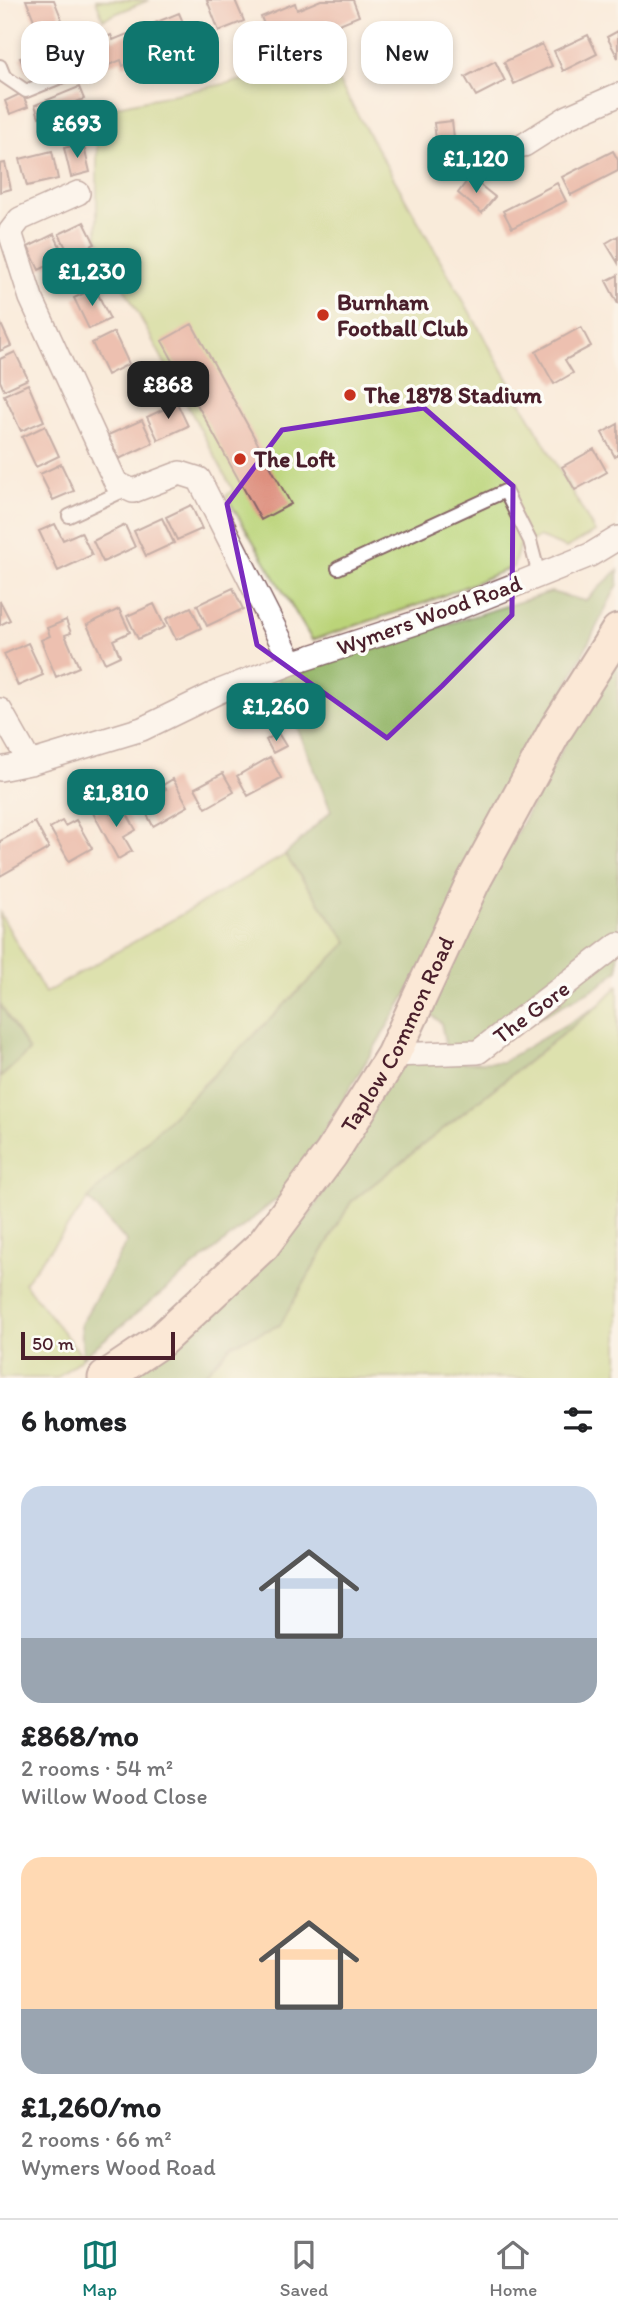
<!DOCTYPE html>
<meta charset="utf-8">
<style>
body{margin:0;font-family:Itim,sans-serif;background:#f6f6f6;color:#202124;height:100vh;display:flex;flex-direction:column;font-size:26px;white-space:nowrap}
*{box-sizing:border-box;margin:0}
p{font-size:23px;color:#757577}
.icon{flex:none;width:38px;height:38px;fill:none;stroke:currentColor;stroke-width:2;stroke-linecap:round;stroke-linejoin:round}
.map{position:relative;height:1378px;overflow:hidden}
.sheet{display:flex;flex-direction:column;background:#fff;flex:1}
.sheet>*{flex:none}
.top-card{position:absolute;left:21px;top:21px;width:578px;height:63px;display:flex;gap:14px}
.scale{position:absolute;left:21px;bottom:18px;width:154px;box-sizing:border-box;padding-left:7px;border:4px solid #4a1f2b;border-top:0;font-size:19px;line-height:24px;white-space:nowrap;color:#4a1f2b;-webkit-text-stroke:5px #fdfcf7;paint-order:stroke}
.price{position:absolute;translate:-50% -60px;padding:0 16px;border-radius:14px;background:#0f766e;color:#fff;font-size:23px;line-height:46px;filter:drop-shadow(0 2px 4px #0008)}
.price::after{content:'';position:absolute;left:50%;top:42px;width:21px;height:16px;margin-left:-10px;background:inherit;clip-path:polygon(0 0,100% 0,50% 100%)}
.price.selected{background:#222;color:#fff}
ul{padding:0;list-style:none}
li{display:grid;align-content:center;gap:14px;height:371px;padding:0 21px}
li span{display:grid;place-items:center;height:217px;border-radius:21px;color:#555}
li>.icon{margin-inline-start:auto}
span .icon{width:126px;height:126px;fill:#fffc;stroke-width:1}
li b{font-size:30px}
h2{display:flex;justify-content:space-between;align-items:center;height:84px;padding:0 21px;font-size:30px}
.tag{padding:0 24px;border-radius:21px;background:#fff;box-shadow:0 4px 10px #0003;font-size:24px;line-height:63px}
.tag.selected{background:#0f766e;color:#fff}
.dock{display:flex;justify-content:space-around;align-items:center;height:98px;border-top:2px solid #e0e0e0;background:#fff;font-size:19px;color:#757577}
.dock a{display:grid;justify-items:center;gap:4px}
.dock .selected{color:#0f766e}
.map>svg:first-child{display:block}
</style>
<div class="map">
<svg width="618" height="1378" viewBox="0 0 618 1378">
<rect width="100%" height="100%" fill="#fdfcf7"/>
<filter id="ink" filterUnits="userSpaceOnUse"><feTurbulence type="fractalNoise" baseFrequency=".0143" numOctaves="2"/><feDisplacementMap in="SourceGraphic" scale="14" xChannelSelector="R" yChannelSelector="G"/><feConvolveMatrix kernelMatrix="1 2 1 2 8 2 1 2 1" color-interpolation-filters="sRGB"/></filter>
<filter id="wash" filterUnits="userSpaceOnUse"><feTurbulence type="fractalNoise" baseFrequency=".00686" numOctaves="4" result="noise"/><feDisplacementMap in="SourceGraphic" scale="28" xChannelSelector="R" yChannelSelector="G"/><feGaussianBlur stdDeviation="1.57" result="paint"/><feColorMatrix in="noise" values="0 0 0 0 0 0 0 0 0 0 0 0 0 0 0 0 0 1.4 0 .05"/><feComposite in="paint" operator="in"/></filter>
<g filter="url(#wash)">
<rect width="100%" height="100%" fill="#f9ebda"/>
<path fill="#bbd479" stroke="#827a52" stroke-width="2" d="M96 0H149L103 19Z
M327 61 595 532 566 548 539 537 519 547 513 567 430 601 312 640 226 496 233 490 97 237V110L321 64Z
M285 855 348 942 89 1199 24 1283 83 1357 57 1378H0V1078L29 1051 0 1004V913L45 993Z
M618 986V1378H201L232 1344 280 1325 351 1202 599 1005Z"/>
<path fill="#94b669" stroke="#6f6a4a" stroke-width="2" d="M618 570V584L434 949 289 1189 83 1357 81 1324 127 1242 88 1199 348 942 285 855 331 811 277 677 551 592 585 601Z
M618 647V970L599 986 481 1048H446L441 1023 426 1010 482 896Z
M0 1004 29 1051 0 1078Z
M599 1005 351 1202 280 1325 232 1344 201 1378H121L309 1216 398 1063 502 1062Z"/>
<g id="blocks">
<path fill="#dd8d7b" d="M26 0H54L66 30 42 40Z
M207 0H235L244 21 219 31Z
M321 0H353L359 16 308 37 305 27 271 41 261 17 295 3 297 10Z
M179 13 190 39 123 66 121 60 84 75 74 50 111 35 113 40Z
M618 31V58L607 37Z
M588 35 597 54 563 71 554 51Z
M62 41 68 54 26 71 20 58Z
M542 44 552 66 514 84 504 62Z
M495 61 505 81 476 96 465 77Z
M79 87 84 99 39 117 35 105Z
M22 93 28 107 10 114 5 101Z
M452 121 457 162 439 164 434 123Z
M83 143 90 172 71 177 64 148Z
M52 151 58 179 27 186 20 159Z
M613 151 618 160V171L571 195 562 177Z
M5 163 11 189 0 192V164Z
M470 177 495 197 482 213 458 193Z
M557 183 566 201 512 228 503 211Z
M84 222 95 244 70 256 59 234Z
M54 234 65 257 39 270 28 247Z
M618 236V263L606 243Z
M618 275V304L606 281Z
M95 288 110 319 89 329 74 298Z
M0 322 11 346 0 351Z
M192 324 291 504 261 520 162 341Z
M581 327 591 346 565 360 573 373 554 384 536 352Z
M114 332 129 364 107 375 92 343Z
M15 352 28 379 4 390 0 381V359Z
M28 384 44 421 21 431 4 395Z
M177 403 188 426 158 440 147 417Z
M142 420 153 443 119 459 108 435Z
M618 424V455L615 457 602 433Z
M45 426 59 456 36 467 22 437Z
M594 449 607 472 575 490 562 467Z
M61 464 74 491 53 500 40 474Z
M191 505 202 529 177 540 166 517Z
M162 518 174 543 146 556 134 531Z
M55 524 63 540 81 532 92 555 58 571 39 531Z
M125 525 135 547 103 562 93 541Z
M233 588 243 609 207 626 197 605Z
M0 601 10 620 0 625Z
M154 604 165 627 138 639 127 616Z
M191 607 201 628 176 640 166 619Z
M119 609 130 632 113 640 120 656 105 663 87 625Z
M66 620 71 633 65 635 79 667 56 677 41 640 50 636 47 628Z
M28 643 43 675 18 686 4 654Z
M278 733 286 746 273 753 266 740Z
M270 757 281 778 248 796 237 776Z
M223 773 234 792 206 808 195 788Z
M173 779 188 806 153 826 141 803 166 789 163 785Z
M106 806 110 814 123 807 136 830 124 837 132 851 118 859 93 813Z
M76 820 92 848 69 861 50 828 62 821 65 826Z
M35 822 49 848 0 876V841Z"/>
</g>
</g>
<g filter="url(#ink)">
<use href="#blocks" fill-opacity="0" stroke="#876668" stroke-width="2"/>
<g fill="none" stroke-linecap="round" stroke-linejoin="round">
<defs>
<path id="lane" d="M0 66 4 76 26 91 63 76
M69 516 127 489
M338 568 505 491 530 541 539 575"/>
<path id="street" d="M524 145 568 117 618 95
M78 193 20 219 10 232 31 298 116 483 133 491 180 473 199 479 292 663
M0 710 30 763
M0 769 30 763 142 729 220 691 292 663 440 615 590 555 618 538
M393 1055 478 1052 618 944"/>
<g id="secondary">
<path id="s1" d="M105 1378 160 1341 263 1245 331 1154 393 1055 472 884 556 729 618 631"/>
</g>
</defs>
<use href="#lane" stroke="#876668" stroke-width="16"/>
<use href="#street" stroke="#876668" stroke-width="26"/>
<use href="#secondary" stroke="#876668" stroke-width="37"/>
<use href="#lane" stroke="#fff" stroke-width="12"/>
<use href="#street" stroke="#fff" stroke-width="23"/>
<use href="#secondary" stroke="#fde4d0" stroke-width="33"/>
</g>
</g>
<path d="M0 0H618V1378H0ZM424 408 513 486 512 615 442 686 387 738 257 645 227 504 282 430Z" fill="#f9ebda" fill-opacity=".55" fill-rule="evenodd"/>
<path fill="none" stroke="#7b2cbf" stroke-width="5" stroke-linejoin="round" d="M424 408 513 486 512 615 442 686 387 738 257 645 227 504 282 430Z"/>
<g fill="#c8321e" stroke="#fdfcf7" stroke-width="2.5">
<circle cx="323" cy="315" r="7"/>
<circle cx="350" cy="395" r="7"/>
<circle cx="240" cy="459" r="7"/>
</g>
<g text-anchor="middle" stroke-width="7" stroke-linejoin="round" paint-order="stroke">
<g font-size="23" font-weight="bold" fill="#4a1f2b" stroke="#fdfcf7" text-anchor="start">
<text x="337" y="310">Burnham<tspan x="337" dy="26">Football Club</tspan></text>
<text x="364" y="403">The 1878 Stadium</text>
<text x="254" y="467">The Loft</text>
</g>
<g font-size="23" fill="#4a1f2b" stroke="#fdfcf7">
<text transform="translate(429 615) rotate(-20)" y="8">Wymers Wood Road</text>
<text transform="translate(531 1012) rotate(-37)" y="8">The Gore</text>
<text dy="8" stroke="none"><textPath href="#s1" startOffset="458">Taplow Common Road</textPath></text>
</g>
</g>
</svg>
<div class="scale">50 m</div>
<b class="price" style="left:77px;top:160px">£693</b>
<b class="price" style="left:476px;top:195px">£1,120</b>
<b class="price" style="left:92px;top:308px">£1,230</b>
<b class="price selected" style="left:168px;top:421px">£868</b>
<b class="price" style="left:276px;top:743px">£1,260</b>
<b class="price" style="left:116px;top:829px">£1,810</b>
<div class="top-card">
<a class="tag">Buy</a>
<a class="tag selected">Rent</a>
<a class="tag">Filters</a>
<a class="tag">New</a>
</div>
</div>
<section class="sheet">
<h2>6 homes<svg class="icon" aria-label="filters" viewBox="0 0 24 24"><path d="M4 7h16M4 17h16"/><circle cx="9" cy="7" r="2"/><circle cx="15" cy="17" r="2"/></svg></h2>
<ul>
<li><span style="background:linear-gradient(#c9d6e8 70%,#9aa5b1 0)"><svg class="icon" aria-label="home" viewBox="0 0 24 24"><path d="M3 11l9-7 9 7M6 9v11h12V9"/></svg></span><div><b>£868/mo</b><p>2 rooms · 54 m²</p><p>Willow Wood Close</p></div></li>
<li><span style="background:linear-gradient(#ffd9b3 70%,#9aa5b1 0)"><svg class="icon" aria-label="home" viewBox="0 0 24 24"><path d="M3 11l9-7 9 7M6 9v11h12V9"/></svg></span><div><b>£1,260/mo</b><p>2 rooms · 66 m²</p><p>Wymers Wood Road</p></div></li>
</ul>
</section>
<nav class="dock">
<a class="selected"><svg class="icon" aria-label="map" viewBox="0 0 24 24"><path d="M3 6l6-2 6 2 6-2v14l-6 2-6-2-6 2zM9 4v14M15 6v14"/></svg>Map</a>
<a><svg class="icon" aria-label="saved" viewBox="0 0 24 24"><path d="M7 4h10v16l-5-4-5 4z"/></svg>Saved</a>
<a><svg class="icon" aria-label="home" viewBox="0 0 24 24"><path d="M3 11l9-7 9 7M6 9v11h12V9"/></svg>Home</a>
</nav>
